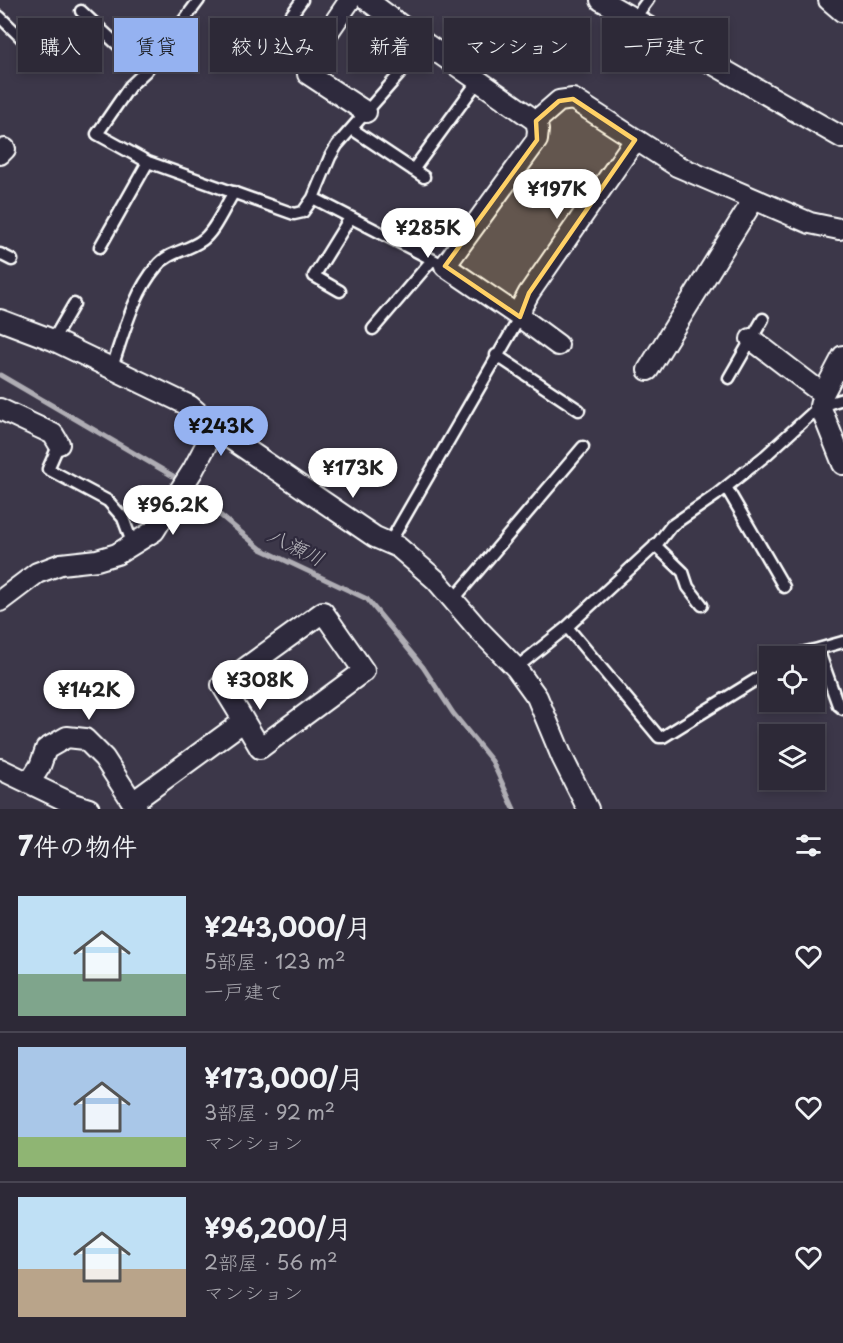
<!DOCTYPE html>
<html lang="ja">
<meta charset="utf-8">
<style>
body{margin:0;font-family:"Playpen Sans","Klee One",sans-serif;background:#35313f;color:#f1f3f6;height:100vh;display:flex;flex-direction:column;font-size:22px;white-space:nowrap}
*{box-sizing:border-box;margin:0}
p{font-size:20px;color:#a7a6ad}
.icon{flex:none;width:33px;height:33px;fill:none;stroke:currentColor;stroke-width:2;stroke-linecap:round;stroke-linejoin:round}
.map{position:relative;height:809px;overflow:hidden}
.panel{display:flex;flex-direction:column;background:#2d2937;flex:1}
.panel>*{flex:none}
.banner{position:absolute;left:18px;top:18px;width:807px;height:54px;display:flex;gap:12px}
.controls{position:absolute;left:759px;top:646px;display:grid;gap:12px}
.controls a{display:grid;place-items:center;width:66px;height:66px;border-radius:0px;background:#2d2937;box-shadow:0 3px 9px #0003,0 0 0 2px #484552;font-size:30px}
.price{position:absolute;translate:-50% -51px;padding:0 14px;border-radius:21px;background:#fff;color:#222;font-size:20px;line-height:39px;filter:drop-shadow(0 2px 3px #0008)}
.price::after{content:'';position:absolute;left:50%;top:36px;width:18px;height:14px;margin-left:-9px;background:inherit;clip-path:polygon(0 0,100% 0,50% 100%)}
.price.active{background:#95b2f1;color:#111}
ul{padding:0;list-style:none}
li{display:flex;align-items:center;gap:18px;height:150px;padding:0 18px}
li+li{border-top:2px solid #484552}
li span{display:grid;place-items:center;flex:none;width:168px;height:120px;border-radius:0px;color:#555}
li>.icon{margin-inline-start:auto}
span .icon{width:72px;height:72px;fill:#fffc;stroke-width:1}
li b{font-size:26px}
h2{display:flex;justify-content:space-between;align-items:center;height:72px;padding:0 18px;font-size:26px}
.pill{padding:0 21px;border-radius:0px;background:#2d2937;box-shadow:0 3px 9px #0003,0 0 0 2px #484552;font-size:21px;line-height:54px}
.pill.active{background:#95b2f1;color:#111}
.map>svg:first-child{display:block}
</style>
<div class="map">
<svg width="843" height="809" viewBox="0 0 843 809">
<rect width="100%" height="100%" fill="#3c3749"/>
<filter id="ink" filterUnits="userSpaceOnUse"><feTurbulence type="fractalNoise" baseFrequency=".0167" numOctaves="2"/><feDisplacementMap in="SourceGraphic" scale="12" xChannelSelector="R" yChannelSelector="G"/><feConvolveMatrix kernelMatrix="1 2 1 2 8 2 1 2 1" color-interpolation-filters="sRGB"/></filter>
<g filter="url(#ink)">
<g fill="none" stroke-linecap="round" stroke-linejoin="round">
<path stroke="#afadb4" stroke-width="5" d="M0 375 173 476 261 549 367 599 423 667 453 713 492 761 514 809"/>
<defs>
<path id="lane" d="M81 11 146 71 199 0
M0 17 46 62
M634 19 648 0
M282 28 302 0
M146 71 130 86 97 134 148 162 294 214 303 212 313 198 445 266
M352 129 424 177
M413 170 478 81
M313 198 330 157 337 145 426 44
M100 247 148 162
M0 254 12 260
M340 291 314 276 350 218
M373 329 432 260
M53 340 74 304
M496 355 579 410
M112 367C124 333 133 294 157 266 168 252 187 251 201 241 214 233 225 206 234 192
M729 378 763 319
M59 444 48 469 108 501 123 518 133 545
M726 487 784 587
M389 544 520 317
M655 545 683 572 688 587 702 605
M454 599 583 447
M567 627 659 737H663L770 671
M818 649 843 642
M794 657 801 653 818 649 838 705 843 709
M516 668 567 627 657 544 671 526 716 495 765 456 820 406 843 399"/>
<path id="street" d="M350 0 307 63 308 74 366 112
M367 0 426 44 536 121 559 101 573 99 677 166 810 223 839 229 843 228
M601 0 843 138
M829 0 843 12
M536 121 538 130 537 140 445 266 520 317 558 345
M0 154 5 149
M520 317 522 306 529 293 635 140
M0 320 53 340 190 406 215 428 375 537 398 547 436 580 478 629 516 668 537 697 562 757 588 809
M751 339 823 394
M843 356 823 394 820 406 843 464
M648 370 754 199
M0 409 53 434 59 444
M0 601 37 573 61 564 97 560 117 554 154 531 193 470 215 428
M0 769 73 804 89 809
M29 783 40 766 46 749 67 737 85 739 104 758 137 809
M133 802 244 721 222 685 323 612 364 671 260 748 244 721"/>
</defs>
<use href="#lane" stroke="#fff" stroke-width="15"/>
<use href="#street" stroke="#fff" stroke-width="24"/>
<use href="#lane" stroke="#2f2a3d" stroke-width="10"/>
<use href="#street" stroke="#2f2a3d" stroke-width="20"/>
</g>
</g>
<path fill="#ffd166" fill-opacity="0.2" stroke="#ffd166" stroke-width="4.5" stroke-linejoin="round" d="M573 99 635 140 529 293 520 317 445 266 537 140 536 121 559 101Z"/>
<g text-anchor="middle" stroke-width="4.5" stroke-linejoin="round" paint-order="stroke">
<g font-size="20" font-style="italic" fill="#b5b4ba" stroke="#2f2a3d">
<text transform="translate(296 547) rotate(27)" y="7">八瀬川</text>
</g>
</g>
</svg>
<div class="controls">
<a><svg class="icon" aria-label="locate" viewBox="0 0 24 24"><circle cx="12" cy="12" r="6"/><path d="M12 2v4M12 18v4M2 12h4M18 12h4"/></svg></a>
<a><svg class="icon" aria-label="layers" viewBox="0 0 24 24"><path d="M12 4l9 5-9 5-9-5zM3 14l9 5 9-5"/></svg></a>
</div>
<b class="price" style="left:557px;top:220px">¥197K</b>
<b class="price" style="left:428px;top:259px">¥285K</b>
<b class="price active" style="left:221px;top:457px">¥243K</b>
<b class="price" style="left:353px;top:499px">¥173K</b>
<b class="price" style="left:173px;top:536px">¥96.2K</b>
<b class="price" style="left:260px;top:711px">¥308K</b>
<b class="price" style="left:89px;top:721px">¥142K</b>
<div class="banner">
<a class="pill">購入</a>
<a class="pill active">賃貸</a>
<a class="pill">絞り込み</a>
<a class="pill">新着</a>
<a class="pill">マンション</a>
<a class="pill">一戸建て</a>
</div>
</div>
<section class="panel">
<h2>7件の物件<svg class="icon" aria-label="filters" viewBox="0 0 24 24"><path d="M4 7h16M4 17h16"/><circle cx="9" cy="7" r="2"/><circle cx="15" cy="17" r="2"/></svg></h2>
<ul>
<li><span style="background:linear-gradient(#bfe0f5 65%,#7fa58c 0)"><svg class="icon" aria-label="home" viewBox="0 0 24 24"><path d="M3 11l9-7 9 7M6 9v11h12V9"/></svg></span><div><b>¥243,000/月</b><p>5部屋 · 123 m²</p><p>一戸建て</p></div><svg class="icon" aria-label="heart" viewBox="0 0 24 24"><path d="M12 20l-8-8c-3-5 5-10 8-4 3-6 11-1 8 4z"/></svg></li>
<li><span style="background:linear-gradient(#a9c7e8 75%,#8fb573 0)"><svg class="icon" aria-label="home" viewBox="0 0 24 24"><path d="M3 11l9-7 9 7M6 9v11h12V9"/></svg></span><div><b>¥173,000/月</b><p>3部屋 · 92 m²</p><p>マンション</p></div><svg class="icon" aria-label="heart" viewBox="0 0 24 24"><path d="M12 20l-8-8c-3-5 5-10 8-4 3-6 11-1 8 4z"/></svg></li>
<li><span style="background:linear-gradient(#bfe0f5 60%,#b9a48a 0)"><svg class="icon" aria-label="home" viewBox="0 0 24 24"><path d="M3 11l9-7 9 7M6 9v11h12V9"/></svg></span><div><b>¥96,200/月</b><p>2部屋 · 56 m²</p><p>マンション</p></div><svg class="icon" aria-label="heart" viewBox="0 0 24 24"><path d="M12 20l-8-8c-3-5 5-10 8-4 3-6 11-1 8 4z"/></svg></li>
</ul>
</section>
